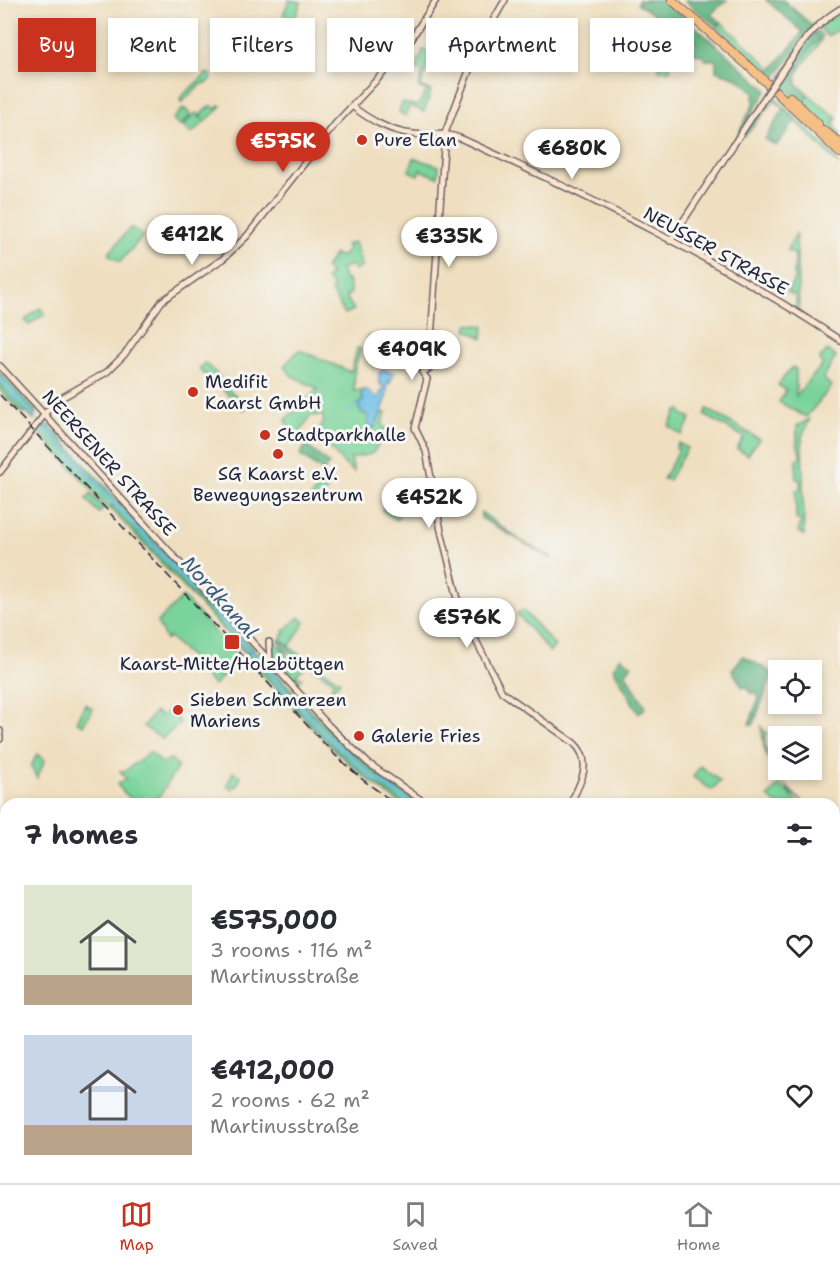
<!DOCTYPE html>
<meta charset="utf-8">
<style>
body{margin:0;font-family:"Shantell Sans",sans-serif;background:#f7f7f7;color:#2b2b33;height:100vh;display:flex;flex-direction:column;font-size:22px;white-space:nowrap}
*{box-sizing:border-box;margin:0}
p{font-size:20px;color:#7c7c81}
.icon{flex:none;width:33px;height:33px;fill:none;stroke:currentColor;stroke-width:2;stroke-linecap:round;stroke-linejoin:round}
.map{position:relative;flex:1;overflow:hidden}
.details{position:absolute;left:0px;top:798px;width:840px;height:386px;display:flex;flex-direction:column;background:#fff;border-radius:18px 18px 0 0;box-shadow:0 3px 9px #0003}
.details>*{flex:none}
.top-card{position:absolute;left:18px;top:18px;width:804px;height:54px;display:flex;gap:12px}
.tools{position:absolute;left:768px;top:660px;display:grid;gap:12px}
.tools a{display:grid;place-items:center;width:54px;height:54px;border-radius:0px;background:#fff;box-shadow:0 3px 9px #0003;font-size:30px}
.price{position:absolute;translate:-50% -51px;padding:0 14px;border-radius:21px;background:#fff;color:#222;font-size:20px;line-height:39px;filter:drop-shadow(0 2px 3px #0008)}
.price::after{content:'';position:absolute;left:50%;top:36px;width:18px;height:14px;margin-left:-9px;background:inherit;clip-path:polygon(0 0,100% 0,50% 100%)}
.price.current{background:#c8321e;color:#fff}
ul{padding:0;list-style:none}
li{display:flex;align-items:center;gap:18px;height:150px;padding:0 24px}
li span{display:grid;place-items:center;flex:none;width:168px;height:120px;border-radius:0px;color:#555}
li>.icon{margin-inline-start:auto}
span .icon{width:72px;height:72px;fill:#fffc;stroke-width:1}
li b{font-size:26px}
h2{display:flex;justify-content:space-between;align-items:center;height:72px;padding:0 24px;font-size:26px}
.chip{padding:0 21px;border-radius:0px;background:#fff;box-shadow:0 3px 9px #0003;font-size:21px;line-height:54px}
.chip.current{background:#c8321e;color:#fff}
.menu{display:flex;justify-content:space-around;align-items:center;height:84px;border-top:2px solid #e1e1e2;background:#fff;font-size:16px;color:#7c7c81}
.menu a{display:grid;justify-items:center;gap:3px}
.menu .current{color:#c8321e}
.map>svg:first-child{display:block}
</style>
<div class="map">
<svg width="840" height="1183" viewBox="0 0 840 1183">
<rect width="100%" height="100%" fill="#f6f6f2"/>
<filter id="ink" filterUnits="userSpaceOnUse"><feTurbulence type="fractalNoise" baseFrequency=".0167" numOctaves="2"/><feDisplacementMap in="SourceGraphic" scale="12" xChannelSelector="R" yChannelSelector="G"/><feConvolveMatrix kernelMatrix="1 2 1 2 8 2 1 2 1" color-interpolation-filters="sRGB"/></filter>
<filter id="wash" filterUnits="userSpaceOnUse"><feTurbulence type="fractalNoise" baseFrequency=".008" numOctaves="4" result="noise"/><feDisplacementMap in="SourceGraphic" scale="24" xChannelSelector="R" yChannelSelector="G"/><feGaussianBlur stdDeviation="1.35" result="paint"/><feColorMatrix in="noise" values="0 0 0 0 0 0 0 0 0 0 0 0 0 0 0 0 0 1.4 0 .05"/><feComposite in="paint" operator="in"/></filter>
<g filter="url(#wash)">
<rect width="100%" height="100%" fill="#efdfc0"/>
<path fill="#79d39a" stroke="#4e7a6a" stroke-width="1.5" d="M289 0 301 2 295 19 283 15Z
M840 11V29L827 36 819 27Z
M721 22 772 69 769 73 717 27Z
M817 31 822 36 821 41 798 72C801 61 808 46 818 41L808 40Z
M433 42 435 44 421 86 431 91 424 112 410 106 405 116 399 112 402 103 418 105 427 91 418 87 423 72 416 69 423 50 429 52Z
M668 57 671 70H659V59Z
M207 73 212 76 208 83 202 84 181 103 180 98Z
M808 94 837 118 833 123 840 135V141L803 105Z
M774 96 831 152 840 166 773 98Z
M211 105 215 109 220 105 221 107 191 134 183 125 196 113 203 120 200 115Z
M184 108 191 115 180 126 173 119Z
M414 158 439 166 438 177 420 170 418 175 409 171Z
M131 227 143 236 120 262 108 254Z
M796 234 799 311 796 308V296L787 292 796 277 794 275 795 255 787 250Z
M355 242 362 267 354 270 352 265 341 269 345 281 348 280 351 293 346 297 354 310 345 314 331 291 334 287 326 279 331 274 325 268 335 254 341 257 348 250 346 245Z
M40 308 45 314 29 325 25 320Z
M468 324 484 326 483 338 467 330Z
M369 336 391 341 392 339 397 341 393 352 367 340Z
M357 348 361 349 355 367 354 391 361 390 363 401 358 404 361 412 369 416V425L375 427 381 411 386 413 382 425 388 430 372 454 351 458 354 472C339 461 331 447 316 435L324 421 322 415 310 416 299 435 287 426 286 419 318 389 292 376 284 366 299 350 351 372Z
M827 350 836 357 823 378 832 386 806 417 779 402 786 390 778 385 792 367 796 369V396L823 364 819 360Z
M205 363 221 378 215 384 199 369Z
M221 388H226L249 406 244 410Z
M707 409 759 439 748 455 737 449 744 437 704 415Z
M681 410 682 414 691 418 682 435 669 426 677 411Z
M810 419 802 436 804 535 798 532 801 521 796 519V490H800V480L796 479 797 458 801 457 797 443V426Z
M41 425 114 504 109 509 38 431Z
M678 443 687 448 669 480 663 479 679 450 676 448Z
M321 483 328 488 318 502 311 497Z
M91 494 104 508 99 513 86 499Z
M388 501 402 511 396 520 382 510Z
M183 597 238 657 214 686 197 669 201 663H197L169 637 166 640 157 622Z
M523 610 555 646 550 652 517 614Z
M299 617 305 622 290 646 280 639 285 633 284 631Z
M278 640 340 681 317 707 308 697 320 701 332 687 333 681 282 647Z
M275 643 287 653 286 656 301 667 303 664 307 666 298 673 297 676 302 677 297 687 271 655Z
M85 704 93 709 83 725 77 722Z
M170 708 180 723 162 739 143 726 155 712 162 716Z
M761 727 766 733C759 758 787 790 806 804L791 794 765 753Z
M150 752 162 763 171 759 178 766 155 804C136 804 129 800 117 784L126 779 120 771H125Z
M37 754 45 760 37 778 31 767Z
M700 766 720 781 712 790 693 777Z
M233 772 241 776 237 787 234 785 232 790 227 786Z
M779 784 799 804H776L768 797Z
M834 889 840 897V1004L834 1001Z
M0 1063 6 1067V1178H91L88 1183H0Z
M699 1178H738L742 1183H702Z"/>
<path fill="#62b582" stroke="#426c5e" stroke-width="1.5" d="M638 0H665L767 90 735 140 755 101 753 99 755 93 737 78 716 71V60H704V56L693 53 696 42 677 37 676 29 638 4Z
M684 0H727L711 14 721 22 717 27Z
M766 0H783L813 26 775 78 769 73 803 32Z
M814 34 820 38C808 49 794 66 797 84L808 94 803 105 778 82 801 47Z
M771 93 775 100 745 136 743 134Z
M784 109 796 120 776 146 765 139Z
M0 372 36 411 34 420 25 411 22 414 0 390Z
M44 425H49L253 648 246 654 110 508 115 503Z
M306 445 329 464 323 472 300 455Z
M481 512 523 542 552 557 551 559 481 518Z
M254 649C306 705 355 764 422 804H401L363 776 330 746 245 656Z
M743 656 773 673 753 725 749 724 759 698 755 691 751 694 746 686 743 688 732 670Z
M621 657 632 665 625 673 646 707 639 714 613 668Z"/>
<path fill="#6cbee7" stroke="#477091" stroke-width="1.5" d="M383 370 394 373 390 383 388 381 386 400 375 427 372 428 368 423 369 416 361 412 358 404 363 401 361 390H367L378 398 384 387 379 383V373Z"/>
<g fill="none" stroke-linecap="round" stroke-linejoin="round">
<path stroke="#6cbee7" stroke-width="1.5" d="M348 412 358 404"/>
<path stroke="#6cbee7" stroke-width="3" d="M0 379 35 417
M43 425 329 738 369 774 411 804"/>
</g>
</g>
<g filter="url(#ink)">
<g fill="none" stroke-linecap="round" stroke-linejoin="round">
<defs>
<path id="secondary" d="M778 78C796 51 812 26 840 9
M352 106C368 119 391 132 413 134 433 137 441 130 462 139 590 197 723 262 840 340
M670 241 769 91
M0 366 329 726 368 763 427 804
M429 369 445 133 479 45 505 0
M427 379 415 428 426 451 441 531 461 611 502 692 574 743C594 762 580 784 570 804
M427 379 422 372 429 369
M0 472 48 410 63 397 107 372 124 355 162 301 224 258 247 236 336 123 403 52 436 0
M269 642 270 660
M0 731V739
M834 1006 840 1009
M94 1183 97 1178"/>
<path id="highway" d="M672 0 751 68 840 153
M790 97 818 124
M823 130 840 143
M834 872 840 865
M834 886 840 892"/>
</defs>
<use href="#secondary" stroke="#6a646a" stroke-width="8"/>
<use href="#highway" stroke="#6a646a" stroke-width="10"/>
<use href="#secondary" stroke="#fbe5cf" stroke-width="5"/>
<use href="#highway" stroke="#f5bf86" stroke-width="8"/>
<path stroke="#22223b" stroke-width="1.5" stroke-dasharray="9 4.5" stroke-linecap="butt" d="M0 395 335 755 363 780 396 804
M834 1025 840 1028"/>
<defs>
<path id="secondary-bridge" d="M769 91 778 78"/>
</defs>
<use href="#secondary-bridge" stroke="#6a646a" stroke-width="8" stroke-linecap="butt"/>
<use href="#secondary-bridge" stroke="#fbe5cf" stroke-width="5"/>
</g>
</g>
<g fill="#c8321e" stroke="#f6f6f2" stroke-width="2">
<circle cx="362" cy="140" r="6"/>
<circle cx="193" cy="392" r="6"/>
<circle cx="265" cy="435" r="6"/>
<circle cx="278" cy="454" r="6"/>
<rect x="224" y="634" width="16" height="16" rx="3"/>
<circle cx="178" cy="710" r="6"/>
<circle cx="359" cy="736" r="6"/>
</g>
<g text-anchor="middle" stroke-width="6" stroke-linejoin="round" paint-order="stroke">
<g font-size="18" fill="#22223b" stroke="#f6f6f2" text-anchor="start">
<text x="374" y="146">Pure Elan</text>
<text x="205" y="388">Medifit<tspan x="205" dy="21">Kaarst GmbH</tspan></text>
<text x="277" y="441">Stadtparkhalle</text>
<text x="278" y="480" text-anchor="middle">SG Kaarst e.V.<tspan x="278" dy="21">Bewegungszentrum</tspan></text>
<text x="232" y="670" text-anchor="middle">Kaarst-Mitte/Holzbüttgen</text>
<text x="190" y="706">Sieben Schmerzen<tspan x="190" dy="21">Mariens</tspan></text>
<text x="371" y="742">Galerie Fries</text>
</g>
<g font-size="18" fill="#22223b" stroke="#f6f6f2">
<text transform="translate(716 251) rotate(29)" y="6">NEUSSER STRASSE</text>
<text transform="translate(109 463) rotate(48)" y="6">NEERSENER STRASSE</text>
</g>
<g font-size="20" font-style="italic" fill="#3c5977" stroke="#f6f6f2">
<text transform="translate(220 597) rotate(48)" y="7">Nordkanal</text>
</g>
</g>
</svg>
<div class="tools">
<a><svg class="icon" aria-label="locate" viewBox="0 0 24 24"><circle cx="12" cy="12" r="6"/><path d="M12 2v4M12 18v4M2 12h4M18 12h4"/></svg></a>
<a><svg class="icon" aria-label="layers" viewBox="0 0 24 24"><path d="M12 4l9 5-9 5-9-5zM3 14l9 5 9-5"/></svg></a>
</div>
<b class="price current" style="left:283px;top:173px">€575K</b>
<b class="price" style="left:572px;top:180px">€680K</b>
<b class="price" style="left:192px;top:266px">€412K</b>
<b class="price" style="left:449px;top:268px">€335K</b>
<b class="price" style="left:412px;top:381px">€409K</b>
<b class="price" style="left:429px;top:529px">€452K</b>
<b class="price" style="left:467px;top:649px">€576K</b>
<div class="top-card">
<a class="chip current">Buy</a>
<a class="chip">Rent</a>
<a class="chip">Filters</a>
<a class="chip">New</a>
<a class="chip">Apartment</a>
<a class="chip">House</a>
</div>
<section class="details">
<h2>7 homes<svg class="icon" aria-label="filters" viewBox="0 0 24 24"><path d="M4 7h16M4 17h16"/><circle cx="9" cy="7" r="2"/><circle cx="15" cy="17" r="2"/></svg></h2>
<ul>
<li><span style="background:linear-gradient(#dfe7d0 75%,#b9a48a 0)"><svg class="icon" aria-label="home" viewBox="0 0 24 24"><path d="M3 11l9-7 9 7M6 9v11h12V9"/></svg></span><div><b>€575,000</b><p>3 rooms · 116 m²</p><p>Martinusstraße</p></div><svg class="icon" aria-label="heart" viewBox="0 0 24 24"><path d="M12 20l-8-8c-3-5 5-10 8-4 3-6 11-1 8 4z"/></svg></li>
<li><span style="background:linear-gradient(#c9d6e8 75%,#b9a48a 0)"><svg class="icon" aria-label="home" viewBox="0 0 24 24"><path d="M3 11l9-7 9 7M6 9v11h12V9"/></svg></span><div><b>€412,000</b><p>2 rooms · 62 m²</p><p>Martinusstraße</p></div><svg class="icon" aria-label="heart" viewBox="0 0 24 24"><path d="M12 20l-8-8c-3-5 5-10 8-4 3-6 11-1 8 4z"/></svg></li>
</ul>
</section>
</div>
<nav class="menu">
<a class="current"><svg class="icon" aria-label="map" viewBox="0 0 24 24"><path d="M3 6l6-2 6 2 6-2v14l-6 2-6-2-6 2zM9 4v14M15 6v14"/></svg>Map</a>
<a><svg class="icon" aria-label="saved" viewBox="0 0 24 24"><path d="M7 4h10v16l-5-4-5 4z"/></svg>Saved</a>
<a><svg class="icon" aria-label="home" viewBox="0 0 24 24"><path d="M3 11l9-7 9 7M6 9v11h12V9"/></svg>Home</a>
</nav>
